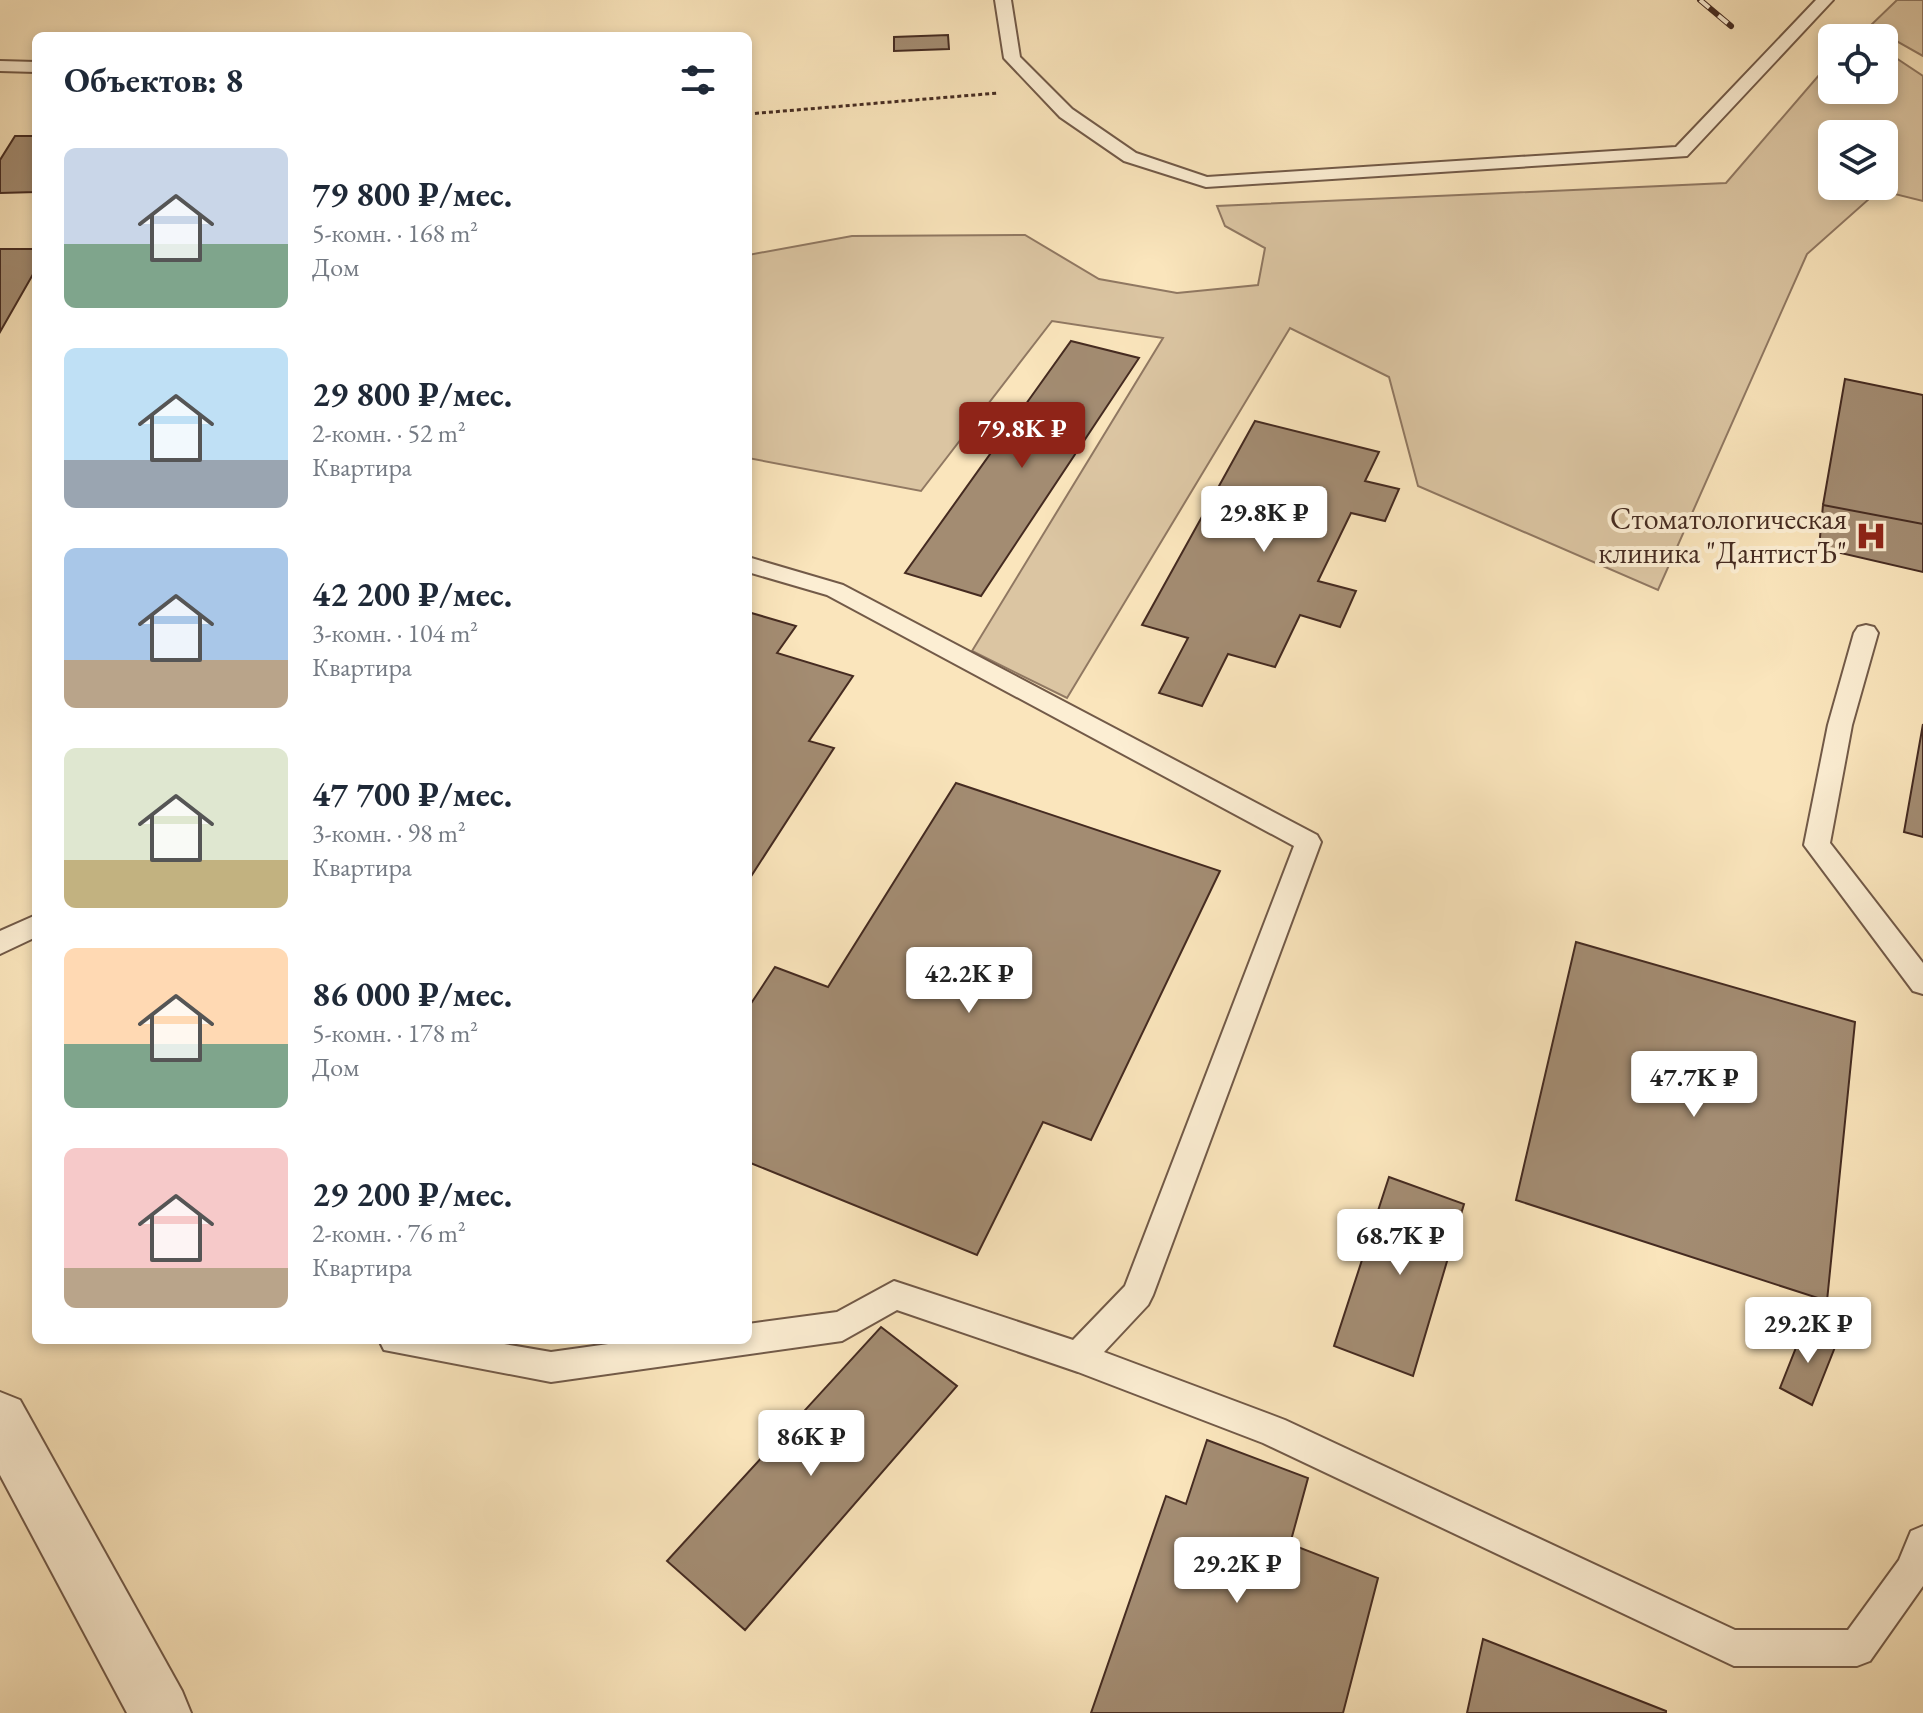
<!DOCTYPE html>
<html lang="ru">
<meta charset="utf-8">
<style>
body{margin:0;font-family:"EB Garamond",serif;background:#f6f6f7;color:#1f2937;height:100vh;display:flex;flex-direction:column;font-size:30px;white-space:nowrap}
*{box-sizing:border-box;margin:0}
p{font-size:26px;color:#747a83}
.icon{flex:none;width:44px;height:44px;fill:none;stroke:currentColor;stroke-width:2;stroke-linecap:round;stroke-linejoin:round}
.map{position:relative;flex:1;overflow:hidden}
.side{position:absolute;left:32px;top:32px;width:720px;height:1312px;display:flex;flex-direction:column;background:#fff;border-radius:12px;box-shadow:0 4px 12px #0003}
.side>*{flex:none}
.controls{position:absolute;left:1818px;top:24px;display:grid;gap:16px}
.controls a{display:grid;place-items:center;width:80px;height:80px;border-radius:12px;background:#fff;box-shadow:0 4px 12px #0003;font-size:40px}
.price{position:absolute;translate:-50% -68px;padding:0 18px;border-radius:8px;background:#fff;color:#222;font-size:26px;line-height:52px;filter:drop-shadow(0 2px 4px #0008)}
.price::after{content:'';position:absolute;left:50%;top:48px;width:24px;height:18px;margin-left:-12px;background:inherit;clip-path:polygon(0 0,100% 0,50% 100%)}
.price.on{background:#8f2418;color:#fff}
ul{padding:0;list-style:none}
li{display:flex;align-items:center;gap:24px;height:200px;padding:0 32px}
li span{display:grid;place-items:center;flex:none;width:224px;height:160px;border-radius:12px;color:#555}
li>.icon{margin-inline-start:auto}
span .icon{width:96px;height:96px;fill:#fffc;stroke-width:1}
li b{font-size:34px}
h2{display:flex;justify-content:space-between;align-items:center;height:96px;padding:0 32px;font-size:34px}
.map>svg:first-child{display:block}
</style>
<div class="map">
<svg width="1923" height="1713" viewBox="0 0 1923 1713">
<rect width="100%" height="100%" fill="#fae5bc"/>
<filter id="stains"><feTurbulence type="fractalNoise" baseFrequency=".0025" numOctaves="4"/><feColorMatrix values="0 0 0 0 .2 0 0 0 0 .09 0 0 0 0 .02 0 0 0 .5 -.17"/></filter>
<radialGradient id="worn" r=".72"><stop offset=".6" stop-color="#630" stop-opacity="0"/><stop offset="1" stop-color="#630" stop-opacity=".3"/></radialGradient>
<path fill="#dbc5a2" stroke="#907862" stroke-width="2" fill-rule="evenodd" d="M1897 0H1923V56L1870 26Z
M1884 50 1923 76V201L1879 190 1807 254 1658 590 1418 486 1389 377 1290 328 1067 698 972 651 1163 338 1052 321 921 491 748 458V255L852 236 1025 235 1099 279 1177 293 1258 285 1265 248 1225 226 1217 206 1726 183 1832 60V90H1884ZM1884 134V186H1832V134Z"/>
<path fill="#a38c72" stroke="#452b21" stroke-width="2" d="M948 35 949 49 894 51V37Z
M15 136H36V192L0 193V160Z
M0 249H36V269L0 332Z
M1071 341 1139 358 981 596 905 573Z
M1845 379 1923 395V524L1823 505Z
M1255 421 1379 452 1365 481 1399 489 1385 521 1351 513 1318 581 1356 591 1340 627 1300 615 1275 667 1228 654 1202 706 1159 693 1188 638 1142 625Z
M1823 505 1923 524V572L1819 548Z
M748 612 796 626 777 653 853 676 809 741 834 748 748 881Z
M1923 724V837L1904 832Z
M956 783 1220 871 1091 1140 1043 1122 977 1255 748 1162V1008L775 967 828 987Z
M1576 942 1855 1022 1827 1301 1516 1200Z
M1389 1177 1464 1204 1413 1376 1334 1346Z
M1805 1325 1837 1342 1812 1405 1780 1388Z
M881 1327 957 1386 745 1630 667 1561Z
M1207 1440 1308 1478 1290 1544 1378 1578 1343 1713H1091L1166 1496 1186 1504Z
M1483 1639 1666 1711V1713H1467Z"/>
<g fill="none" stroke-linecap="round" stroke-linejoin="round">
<defs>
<path id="service" d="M995 0H1011L1020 57 1072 109 1136 153 1207 177 1676 147 1816 0H1833L1687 156 1206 187 1124 161 1060 117 1004 58Z
M0 61 36 62V72L0 71Z
M748 557 843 585 1317 835 1321 842 1153 1295 1148 1305 1104 1352 1285 1420 1735 1630H1848L1899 1560 1911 1531 1923 1526V1586L1870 1661 1857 1666H1734L1263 1443 1078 1372 897 1310 842 1341 551 1382 384 1350 379 1340H481L551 1352 637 1340H748V1324L837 1312 894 1281 1073 1340 1125 1286 1294 846 827 595 748 572Z
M1866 625 1874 627 1878 633 1852 725 1830 843 1923 963V994L1913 991 1804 845 1828 725 1854 633 1858 627Z
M36 915V937L0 954V931Z"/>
<path id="tertiary" d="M0 1392 20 1400 182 1691 191 1713H127L0 1475Z"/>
</defs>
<use href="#service" stroke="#725a48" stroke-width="4"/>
<use href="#tertiary" stroke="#725a48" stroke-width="4"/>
<path stroke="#452b21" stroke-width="3" stroke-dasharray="4 3" stroke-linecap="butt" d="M748 114 998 93"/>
<use href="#service" fill="#fceed3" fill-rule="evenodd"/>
<use href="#tertiary" fill="#fceed3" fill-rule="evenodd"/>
<defs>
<path id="rail" d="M1700 0 1731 26"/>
</defs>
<use href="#rail" stroke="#452b21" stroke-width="6"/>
<use href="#rail" stroke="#fceed3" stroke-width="4" stroke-dasharray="12" stroke-linecap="butt"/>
</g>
<defs>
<symbol id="hospital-bare" viewBox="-9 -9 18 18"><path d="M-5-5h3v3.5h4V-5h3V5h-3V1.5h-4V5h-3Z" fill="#8f2418" stroke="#fceed3" stroke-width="2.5" paint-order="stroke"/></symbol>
</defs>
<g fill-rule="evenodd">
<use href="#hospital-bare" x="1849" y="514" width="44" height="44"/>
</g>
<g text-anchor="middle" stroke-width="8" stroke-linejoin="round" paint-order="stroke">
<g font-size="30" fill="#452b21" stroke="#fceed3" text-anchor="end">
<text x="1847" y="529">Стоматологическая<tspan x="1847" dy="34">клиника "ДантистЪ"</tspan></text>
</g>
</g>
<rect width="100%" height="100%" filter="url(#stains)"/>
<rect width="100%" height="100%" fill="url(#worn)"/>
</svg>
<div class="controls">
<a><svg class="icon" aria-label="locate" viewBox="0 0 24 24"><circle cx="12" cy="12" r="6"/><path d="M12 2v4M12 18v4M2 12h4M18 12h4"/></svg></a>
<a><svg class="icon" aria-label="layers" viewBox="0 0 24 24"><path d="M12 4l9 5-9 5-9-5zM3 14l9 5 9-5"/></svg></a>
</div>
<b class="price on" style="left:1022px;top:470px">79.8K ₽</b>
<b class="price" style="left:1264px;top:554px">29.8K ₽</b>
<b class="price" style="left:969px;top:1015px">42.2K ₽</b>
<b class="price" style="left:1694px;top:1119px">47.7K ₽</b>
<b class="price" style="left:1400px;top:1277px">68.7K ₽</b>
<b class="price" style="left:1808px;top:1365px">29.2K ₽</b>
<b class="price" style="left:811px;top:1478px">86K ₽</b>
<b class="price" style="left:1237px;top:1605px">29.2K ₽</b>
<section class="side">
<h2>Объектов: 8<svg class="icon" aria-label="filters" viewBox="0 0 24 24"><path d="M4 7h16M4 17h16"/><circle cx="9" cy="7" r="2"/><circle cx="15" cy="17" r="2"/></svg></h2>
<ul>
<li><span style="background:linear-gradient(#c9d6e8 60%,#7fa58c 0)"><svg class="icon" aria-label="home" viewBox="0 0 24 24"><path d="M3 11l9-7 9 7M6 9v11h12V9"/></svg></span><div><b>79 800 ₽/мес.</b><p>5-комн. · 168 m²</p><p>Дом</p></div></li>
<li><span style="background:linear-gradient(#bfe0f5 70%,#9aa5b1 0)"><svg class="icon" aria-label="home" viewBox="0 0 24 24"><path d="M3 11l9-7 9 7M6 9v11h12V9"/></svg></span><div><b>29 800 ₽/мес.</b><p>2-комн. · 52 m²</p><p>Квартира</p></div></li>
<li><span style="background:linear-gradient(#a9c7e8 70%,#b9a48a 0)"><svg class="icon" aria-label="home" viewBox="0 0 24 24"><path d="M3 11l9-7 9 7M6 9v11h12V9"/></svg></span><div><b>42 200 ₽/мес.</b><p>3-комн. · 104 m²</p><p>Квартира</p></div></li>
<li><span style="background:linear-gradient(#dfe7d0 70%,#c2b280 0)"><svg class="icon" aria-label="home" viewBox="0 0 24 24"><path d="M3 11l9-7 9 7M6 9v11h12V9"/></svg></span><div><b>47 700 ₽/мес.</b><p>3-комн. · 98 m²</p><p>Квартира</p></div></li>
<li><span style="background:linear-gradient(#ffd9b3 60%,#7fa58c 0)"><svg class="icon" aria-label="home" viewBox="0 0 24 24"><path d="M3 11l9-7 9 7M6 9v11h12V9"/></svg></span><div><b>86 000 ₽/мес.</b><p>5-комн. · 178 m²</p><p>Дом</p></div></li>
<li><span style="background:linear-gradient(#f6c9c9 75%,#b9a48a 0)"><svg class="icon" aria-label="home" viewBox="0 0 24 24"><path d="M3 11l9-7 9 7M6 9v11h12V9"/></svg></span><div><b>29 200 ₽/мес.</b><p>2-комн. · 76 m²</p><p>Квартира</p></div></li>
</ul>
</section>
</div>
